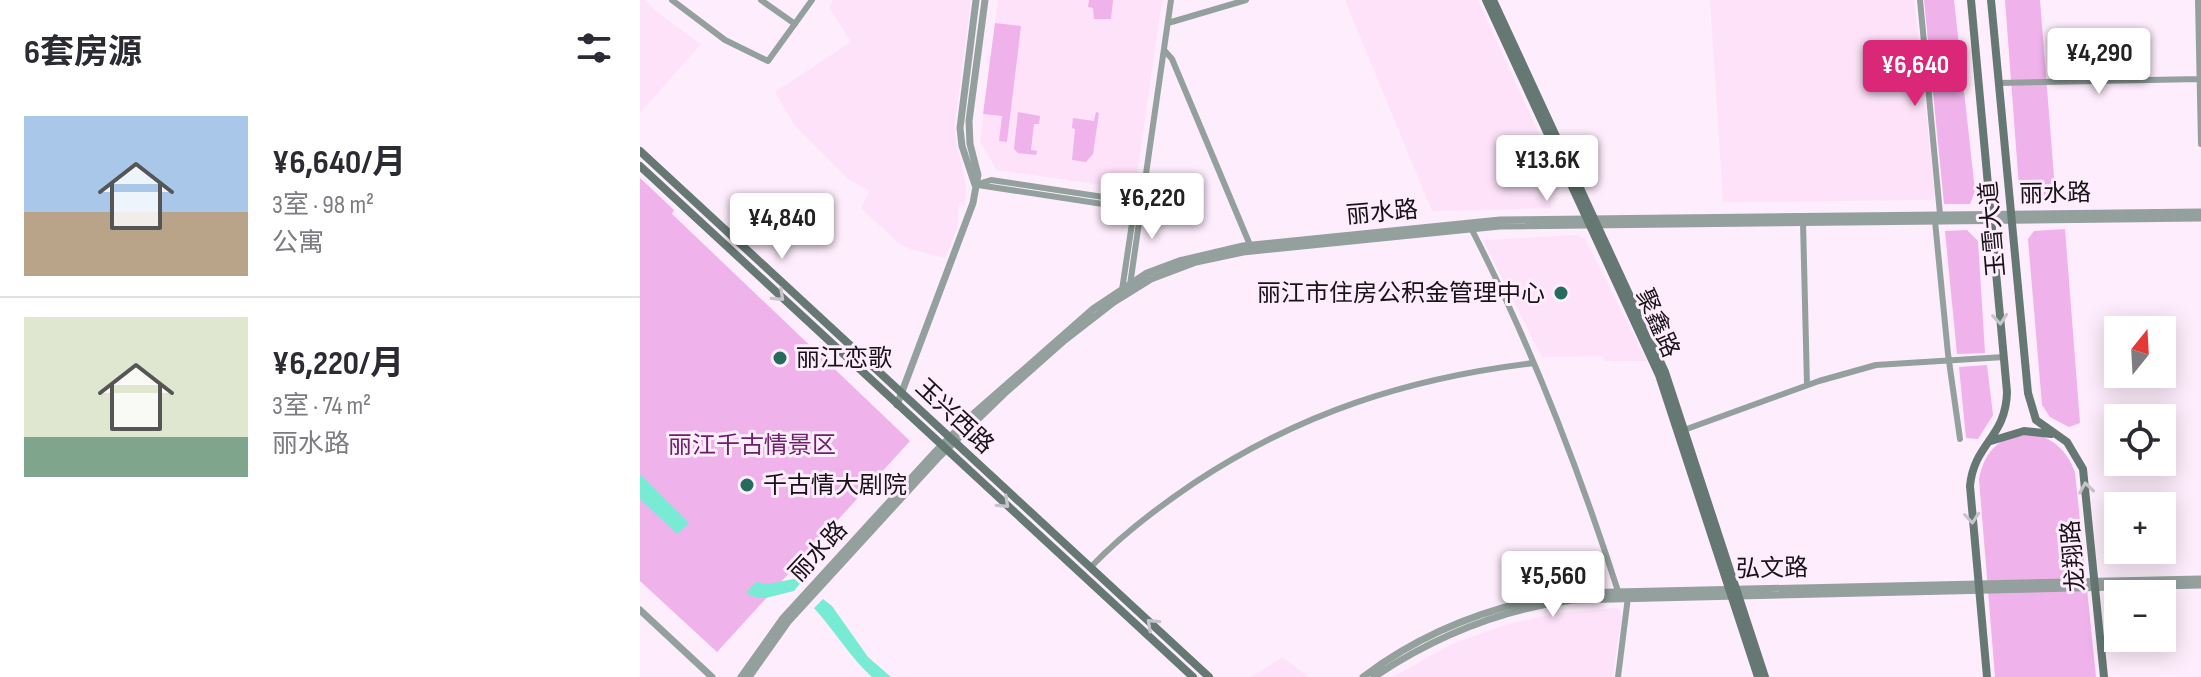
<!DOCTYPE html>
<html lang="zh">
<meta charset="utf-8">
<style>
body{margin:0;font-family:"Sofia Sans Condensed","Noto Sans SC",sans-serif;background:#f2f2f3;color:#2b2b33;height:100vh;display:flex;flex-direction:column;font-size:30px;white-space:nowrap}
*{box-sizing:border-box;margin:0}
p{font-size:26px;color:#7c7c81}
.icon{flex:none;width:44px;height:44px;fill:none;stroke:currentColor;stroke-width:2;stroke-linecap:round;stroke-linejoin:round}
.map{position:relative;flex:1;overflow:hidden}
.side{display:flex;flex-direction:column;background:#fff;width:640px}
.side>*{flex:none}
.needle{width:52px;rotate:18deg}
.controls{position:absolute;left:1464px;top:316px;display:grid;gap:16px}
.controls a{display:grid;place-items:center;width:72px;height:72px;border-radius:0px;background:#fff;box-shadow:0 4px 20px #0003;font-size:40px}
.price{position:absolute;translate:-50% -68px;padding:0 18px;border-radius:8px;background:#fff;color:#222;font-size:26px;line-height:52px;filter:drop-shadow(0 2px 4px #0008)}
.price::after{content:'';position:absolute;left:50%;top:48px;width:24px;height:18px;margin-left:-12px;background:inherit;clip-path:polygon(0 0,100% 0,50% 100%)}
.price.active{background:#db2777;color:#fff}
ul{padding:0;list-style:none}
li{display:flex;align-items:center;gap:24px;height:200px;padding:0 24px}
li+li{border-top:2px solid #e1e1e2}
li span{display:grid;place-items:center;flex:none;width:224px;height:160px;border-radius:0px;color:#555}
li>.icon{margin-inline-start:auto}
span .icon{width:96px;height:96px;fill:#fffc;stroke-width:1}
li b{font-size:34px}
h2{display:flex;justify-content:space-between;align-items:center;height:96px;padding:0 24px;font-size:34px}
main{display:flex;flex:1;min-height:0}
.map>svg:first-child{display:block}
</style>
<main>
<section class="side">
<h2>6套房源<svg class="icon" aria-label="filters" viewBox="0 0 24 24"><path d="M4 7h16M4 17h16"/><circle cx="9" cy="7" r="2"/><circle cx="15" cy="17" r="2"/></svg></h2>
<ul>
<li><span style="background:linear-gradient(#a9c7e8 60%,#b9a48a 0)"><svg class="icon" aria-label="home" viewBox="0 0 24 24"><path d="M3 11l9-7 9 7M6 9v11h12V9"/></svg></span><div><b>¥6,640/月</b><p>3室 · 98 m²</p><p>公寓</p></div></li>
<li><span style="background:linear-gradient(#dfe7d0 75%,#7fa58c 0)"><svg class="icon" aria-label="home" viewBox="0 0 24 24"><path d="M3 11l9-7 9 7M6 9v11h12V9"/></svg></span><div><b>¥6,220/月</b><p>3室 · 74 m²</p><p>丽水路</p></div></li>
</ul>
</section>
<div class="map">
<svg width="1561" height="677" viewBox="0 0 1561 677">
<rect width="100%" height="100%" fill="#feedfc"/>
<path fill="#fde2fa" d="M0 0H6L14 10 61 44 0 113Z
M193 0H331L314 129 326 186 325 205 319 204 317 228 305 258 273 250 257 242 221 208 230 191 209 180 155 126 135 92 211 42 189 7Z
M358 0H522L496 180 484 188 357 170 340 142Z
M705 0H838L909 156 906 164 909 168 911 208 792 211Z
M1070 0H1274L1295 195 1292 200 1083 202Z
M937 235 945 239 1007 361H965L963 356 902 357 843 240Z
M976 608 980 611 982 617 972 677H753L812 644 865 625 918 613Z
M643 657 668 677H611Z"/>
<path fill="#efb2ea" d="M449 0H473L471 19H454L453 8 448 7Z
M1284 0H1314L1335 191 1330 204H1304Z
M1365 0H1400L1416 202 1392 203 1379 187Z
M355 23 381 26 367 142 359 141 362 116 343 114Z
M378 112 400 116 399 124H394L391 150 397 151 396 155 378 153 374 149Z
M456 112 459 113 453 154 446 162 432 160 435 129 432 128 433 118 454 121Z
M0 178 34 210 32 214 270 441 77 652 0 581Z
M1425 229 1440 423 1429 427 1410 417 1402 405 1388 239 1394 231Z
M1327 230 1338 241 1345 353 1317 354 1305 231Z
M1347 365 1353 415 1338 439 1326 438 1319 367Z
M1395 434C1415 440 1427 451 1435 472L1456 677H1355L1339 479C1346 446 1362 436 1395 434Z"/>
<path fill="#78ebd5" d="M0 474 49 523 37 534 0 499Z
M158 578 163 580 154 591 126 598H117L106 593 116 582 129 584Z
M183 599 192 606 228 657 251 677H232C210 657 194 630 174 608Z"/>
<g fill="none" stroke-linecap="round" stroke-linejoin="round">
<path stroke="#93a09d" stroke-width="6" d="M32 0 85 40 128 61 172 0
M121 0 155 24
M1280 0 1300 214
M1558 0 1561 144
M528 23 606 0
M524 50 532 59 610 245
M1359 83 1560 79
M335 185 351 180 503 203
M338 185 502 210
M1295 221 1308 354 1320 439
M1163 222 1167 385
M832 230C891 345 938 467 978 591
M490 285 531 0
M482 290 496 197 503 189
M1044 430 1179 381 1236 365 1364 357
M450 568C481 535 517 508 554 483 660 413 768 378 894 363
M978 677 988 597"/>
<path stroke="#93a09d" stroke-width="7" d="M335 185 322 146 320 128 336 0
M257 405 333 203 338 175 330 144 329 121 345 0
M0 610 72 677
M101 677 143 618 294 453 331 416 453 309 507 273 539 261 603 246 860 220 1561 212
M109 677 148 622 299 457 365 393 425 340 474 302 511 279 556 262 603 252 860 226 1561 218
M723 677C784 631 856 604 932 593L1561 579
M734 677C795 636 859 610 932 600L1561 585"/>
<path stroke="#657873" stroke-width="8" d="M846 0 1019 375 1118 677
M853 0 1025 372 1125 677
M1331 0 1367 392C1366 438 1334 443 1330 486L1347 677
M1351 0 1388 393 1396 420 1427 442 1443 469 1464 677
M0 151 569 677
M0 166 553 677
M1351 441 1384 431 1411 434"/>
</g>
<defs><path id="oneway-chevron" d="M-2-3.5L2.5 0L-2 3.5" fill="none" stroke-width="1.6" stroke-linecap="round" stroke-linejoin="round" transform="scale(2)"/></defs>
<g stroke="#c8c4cc">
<use href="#oneway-chevron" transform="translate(139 296) rotate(43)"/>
<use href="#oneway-chevron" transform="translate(1360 319) rotate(85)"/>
<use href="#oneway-chevron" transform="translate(1446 488) rotate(-98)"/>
<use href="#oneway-chevron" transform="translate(364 503) rotate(43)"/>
<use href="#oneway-chevron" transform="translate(1332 518) rotate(85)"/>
<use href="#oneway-chevron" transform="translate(512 624) rotate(-137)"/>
</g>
<g fill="#256b5e" stroke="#feedfc" stroke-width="3">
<circle cx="921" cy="293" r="8"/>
<circle cx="140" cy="358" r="8"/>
<circle cx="107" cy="485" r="8"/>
</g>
<g text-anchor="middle" stroke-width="6" stroke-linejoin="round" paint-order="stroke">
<g font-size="24" fill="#191218" stroke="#feedfc">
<text transform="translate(1415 193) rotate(-1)" y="8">丽水路</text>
<text transform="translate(742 212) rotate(-5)" y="8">丽水路</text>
<text transform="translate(1352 229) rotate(-95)" y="8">玉雪大道</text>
<text transform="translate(1018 323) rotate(66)" y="8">聚鑫路</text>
<text transform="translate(315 416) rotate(43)" y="8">玉兴西路</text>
<text transform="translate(178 551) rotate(-47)" y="8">丽水路</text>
<text transform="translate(1433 556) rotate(-95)" y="8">龙翔路</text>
<text transform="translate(1132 568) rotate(-1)" y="8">弘文路</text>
</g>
<g font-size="24" fill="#191218" stroke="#feedfc" text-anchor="start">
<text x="905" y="301" text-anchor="end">丽江市住房公积金管理中心</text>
<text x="156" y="366">丽江恋歌</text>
<text x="123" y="493">千古情大剧院</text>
</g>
<g font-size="24" fill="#6d216a" stroke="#feedfc">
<text x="112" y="453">丽江千古情景区</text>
</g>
</g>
</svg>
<div class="controls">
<a><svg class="needle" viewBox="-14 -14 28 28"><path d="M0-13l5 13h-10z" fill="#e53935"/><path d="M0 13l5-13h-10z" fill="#7c7c81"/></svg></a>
<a><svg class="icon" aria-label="locate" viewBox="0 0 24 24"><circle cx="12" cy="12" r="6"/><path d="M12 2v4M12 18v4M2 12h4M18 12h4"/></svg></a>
<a>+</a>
<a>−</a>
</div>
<b class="price" style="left:1459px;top:96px">¥4,290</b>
<b class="price active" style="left:1275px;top:108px">¥6,640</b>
<b class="price" style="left:907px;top:203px">¥13.6K</b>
<b class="price" style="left:512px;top:241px">¥6,220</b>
<b class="price" style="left:142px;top:261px">¥4,840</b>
<b class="price" style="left:913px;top:619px">¥5,560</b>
</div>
</main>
